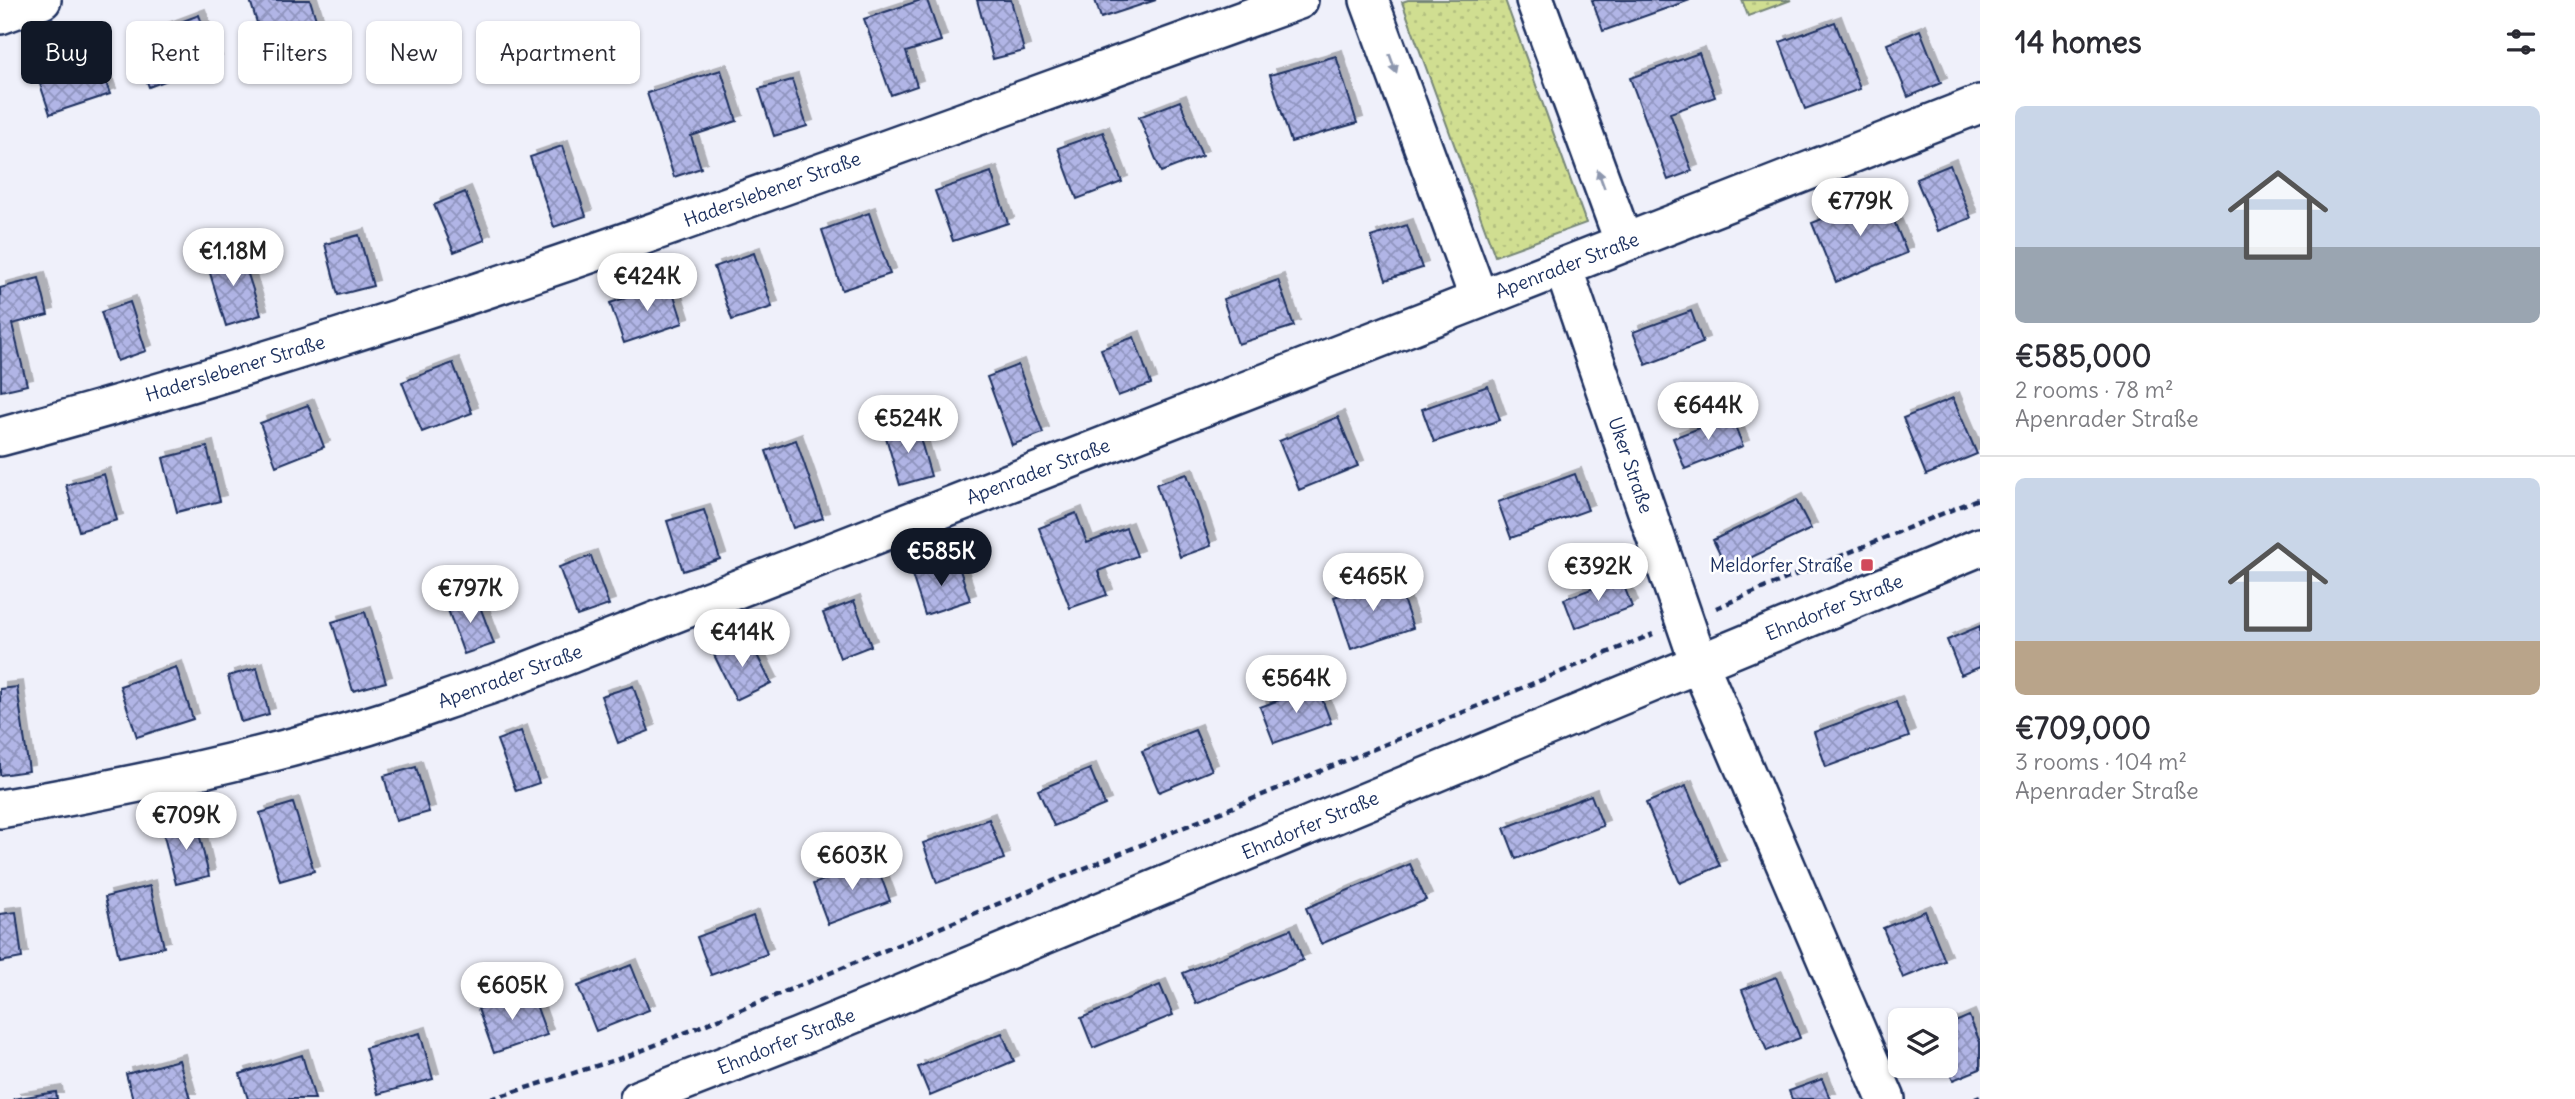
<!DOCTYPE html>
<meta charset="utf-8">
<style>
body{margin:0;font-family:Delius,sans-serif;background:#f2f2f3;color:#2b2b33;height:100vh;display:flex;flex-direction:column;font-size:26px;white-space:nowrap}
*{box-sizing:border-box;margin:0}
p{font-size:23px;color:#7c7c81}
.icon{flex:none;width:38px;height:38px;fill:none;stroke:currentColor;stroke-width:2;stroke-linecap:round;stroke-linejoin:round}
.map{position:relative;flex:1;overflow:hidden}
.sheet{display:flex;flex-direction:column;background:#fff;width:595px}
.sheet>*{flex:none}
.banner{position:absolute;left:21px;top:21px;width:665px;height:63px;display:flex;gap:14px}
.controls{position:absolute;left:1888px;top:1008px;display:grid;gap:14px}
.controls a{display:grid;place-items:center;width:70px;height:70px;border-radius:10px;background:#fff;box-shadow:0 2px 5px #0004;font-size:35px}
.price{position:absolute;translate:-50% -60px;padding:0 16px;border-radius:24px;background:#fff;color:#222;font-size:23px;line-height:46px;filter:drop-shadow(0 2px 4px #0008)}
.price::after{content:'';position:absolute;left:50%;top:42px;width:21px;height:16px;margin-left:-10px;background:inherit;clip-path:polygon(0 0,100% 0,50% 100%)}
.price.current{background:#111827;color:#fff}
ul{padding:0;list-style:none}
li{display:grid;align-content:center;gap:14px;height:371px;padding:0 35px}
li+li{border-top:2px solid #e1e1e2}
li span{display:grid;place-items:center;height:217px;border-radius:10px;color:#555}
li>.icon{margin-inline-start:auto}
span .icon{width:126px;height:126px;fill:#fffc;stroke-width:1}
li b{font-size:30px}
h2{display:flex;justify-content:space-between;align-items:center;height:84px;padding:0 35px;font-size:30px}
.pill{padding:0 24px;border-radius:10px;background:#fff;box-shadow:0 2px 5px #0004;font-size:24px;line-height:63px}
.pill.current{background:#111827;color:#fff}
main{display:flex;flex:1;min-height:0}
.map>svg:first-child{display:block}
</style>
<main>
<div class="map">
<svg width="1980" height="1099" viewBox="0 0 1980 1099">
<defs>
<pattern id="grass-dots" width="8" height="8" patternUnits="userSpaceOnUse" patternTransform="scale(1.75)"><rect width="8" height="8" fill="#d0de91"/><path d="M2 2h.1M6 6h.1" fill="none" stroke="#b2bf7f" stroke-width="1.8" stroke-linecap="round"/></pattern>
<pattern id="building-cross-hatch" width="8" height="8" patternUnits="userSpaceOnUse" patternTransform="scale(1.75)"><rect width="8" height="8" fill="#b1b5e6"/><path d="M0 0l8 8M0 8l8-8" fill="none" stroke="#8f94be"/></pattern>
<filter id="shadow"><feDropShadow dx="6" dy="-6" stdDeviation="0" flood-color="#0004"/></filter>
</defs>
<rect width="100%" height="100%" fill="#eff0fa"/>
<filter id="ink" filterUnits="userSpaceOnUse"><feTurbulence type="fractalNoise" baseFrequency=".0143" numOctaves="2"/><feDisplacementMap in="SourceGraphic" scale="14" xChannelSelector="R" yChannelSelector="G"/><feConvolveMatrix kernelMatrix="1 2 1 2 8 2 1 2 1" color-interpolation-filters="sRGB"/></filter>
<g filter="url(#ink)">
<path fill="url(#grass-dots)" stroke="#768678" stroke-width="2" d="M1408 0H1505L1586 223 1495 256 1402 2Z
M1742 0H1791L1748 16Z"/>
<path fill="url(#building-cross-hatch)" stroke="#1b2f5e" stroke-width="2" filter="url(#shadow)" d="M250 0H310L319 29 264 46Z
M921 0H927L941 41 906 52 917 86 891 95 864 19Z
M977 0H1011L1024 51 993 59Z
M1095 0H1156L1101 18Z
M1592 0H1690L1603 31Z
M199 15 216 62 149 87 132 40Z
M1835 22 1860 89 1805 109 1780 42Z
M1920 30 1941 83 1908 97 1887 44Z
M95 52 110 94 50 114 36 72Z
M1699 53 1715 97 1670 113 1692 171 1668 180 1630 78Z
M1336 56 1357 123 1291 142 1270 75Z
M721 70 737 121 691 136 701 168 674 177 647 93Z
M792 80 807 126 774 136 759 89Z
M1180 101 1202 156 1161 172 1139 117Z
M1103 132 1122 182 1077 199 1058 148Z
M562 146 586 216 554 227 530 157Z
M1950 165 1971 218 1938 231 1916 179Z
M991 172 1008 223 953 241 935 191Z
M465 192 485 240 454 252 434 205Z
M1883 194 1907 253 1836 282 1812 223Z
M869 213 890 274 842 290 822 230Z
M1407 225 1422 268 1386 280 1371 237Z
M359 235 373 286 338 295 325 244Z
M240 249 261 315 226 326 206 260Z
M754 253 772 307 732 320 714 267Z
M39 278 48 315 12 324 27 385 1 391 0 288Z
M1278 280 1294 326 1238 344 1223 299Z
M670 283 683 323 624 343 610 303Z
M130 302 146 351 117 361 101 312Z
M1691 311 1703 343 1646 365 1633 332Z
M1134 337 1151 384 1118 396 1101 349Z
M453 363 472 413 422 432 402 382Z
M1018 365 1043 433 1012 445 987 377Z
M1488 386 1500 420 1434 442 1422 409Z
M1953 398 1977 454 1926 475 1903 418Z
M308 405 324 447 276 466 260 423Z
M1731 416 1743 446 1685 469 1673 438Z
M1338 417 1358 466 1299 490 1279 441Z
M916 424 931 476 900 485 885 434Z
M796 440 823 518 793 528 766 451Z
M207 447 220 501 177 512 163 458Z
M104 474 117 520 79 531 66 485Z
M1187 474 1211 546 1180 557 1156 484Z
M1575 474 1588 510 1511 538 1498 502Z
M1796 500 1811 529 1727 569 1713 540Z
M704 510 720 559 683 571 667 521Z
M1076 513 1087 543 1126 528 1137 556 1098 571 1107 595 1070 608 1039 528Z
M591 556 609 605 577 616 559 567Z
M957 561 970 600 925 615 912 575Z
M1395 576 1413 628 1351 649 1334 597Z
M1621 578 1632 607 1575 628 1564 599Z
M476 596 494 644 464 654 447 607Z
M854 601 871 646 840 658 823 613Z
M365 612 386 682 353 691 332 622Z
M1980 626V667L1961 675 1947 640Z
M749 639 771 683 736 700 714 655Z
M176 667 193 719 137 737 120 686Z
M257 668 269 714 241 722 228 676Z
M633 686 649 731 618 743 601 696Z
M1317 686 1331 723 1274 743 1260 707Z
M17 687 29 771 0 775V689Z
M1896 702 1909 737 1826 767 1814 732Z
M1195 730 1212 770 1159 792 1142 751Z
M521 731 539 783 516 791 497 740Z
M416 767 429 812 396 821 384 776Z
M1090 769 1105 805 1054 826 1038 790Z
M1686 786 1720 866 1680 883 1646 803Z
M1591 795 1603 826 1516 859 1504 828Z
M293 803 314 871 280 881 260 813Z
M989 819 1004 859 937 883 923 843Z
M196 820 209 876 176 884 162 828Z
M875 861 890 901 828 924 813 884Z
M1410 864 1426 900 1321 944 1306 908Z
M150 886 164 947 119 957 105 897Z
M1925 911 1945 961 1903 978 1883 928Z
M16 912 22 958 0 962V914Z
M753 916 767 954 711 975 697 937Z
M1291 929 1303 960 1196 1004 1183 973Z
M631 965 649 1010 596 1031 578 986Z
M1776 977 1800 1038 1767 1051 1742 990Z
M1160 985 1173 1015 1093 1048 1081 1018Z
M531 991 547 1035 494 1053 478 1009Z
M1969 1016 1980 1042V1069L1953 1080 1946 1064V1026Z
M420 1033 433 1079 378 1094 365 1048Z
M1002 1033 1014 1061 930 1096 918 1067Z
M302 1055 315 1099H248L240 1074Z
M179 1060 190 1099H133L126 1074Z
M1822 1079 1830 1099H1792L1789 1091Z
M56 1092 57 1099H13Z"/>
<g fill="none" stroke-linecap="round" stroke-linejoin="round">
<defs>
<path id="minor" d="M1369 0 1479 299
M1535 0 1624 243
M0 15 42 0
M1563 267 1699 663 1886 1099
M0 437C441 319 869 154 1299 0
M0 809C124 788 247 762 368 726 412 713 455 696 499 682L1980 104
M639 1099 798 1037 1980 547"/>
</defs>
<use href="#minor" stroke="#1b2f5e" stroke-width="42"/>
<path stroke="#1b2f5e" stroke-width="4.5" stroke-dasharray="7 5" stroke-linecap="butt" d="M1716 608 1980 498
M491 1099 631 1055 1653 634
M1975 1099 1980 1097"/>
<use href="#minor" stroke="#fff" stroke-width="37"/>
</g>
<defs><path id="oneway-solid" d="M-6-.8H1V-3.2L6.5 0L1 3.2V.8H-6Z" transform="scale(1.75)"/></defs>
<g fill="#8d97ae">
<use href="#oneway-solid" transform="translate(1393 64) rotate(70)"/>
<use href="#oneway-solid" transform="translate(1601 179) rotate(-110)"/>
</g>
</g>
<rect fill="#d1495b" stroke="#fff" stroke-width="2.5" x="1860" y="558" width="14" height="14" rx="3.5"/>
<g text-anchor="middle" stroke-width="5" stroke-linejoin="round" paint-order="stroke">
<g font-size="19" fill="#1b2f5e" stroke="#fff">
<text transform="translate(772 189) rotate(-20)" y="7">Haderslebener Straße</text>
<text transform="translate(1567 265) rotate(-21)" y="7">Apenrader Straße</text>
<text transform="translate(235 368) rotate(-17)" y="7">Haderslebener Straße</text>
<text transform="translate(1631 465) rotate(71)" y="7">Uker Straße</text>
<text transform="translate(1038 471) rotate(-21)" y="7">Apenrader Straße</text>
<text transform="translate(1834 607) rotate(-22)" y="7">Ehndorfer Straße</text>
<text transform="translate(510 676) rotate(-20)" y="7">Apenrader Straße</text>
<text transform="translate(1310 825) rotate(-23)" y="7">Ehndorfer Straße</text>
<text transform="translate(786 1041) rotate(-22)" y="7">Ehndorfer Straße</text>
</g>
<g font-size="19" fill="#1b2f5e" stroke="#fff" text-anchor="end">
<text x="1853" y="572">Meldorfer Straße</text>
</g>
</g>
</svg>
<div class="controls">
<a><svg class="icon" aria-label="layers" viewBox="0 0 24 24"><path d="M12 4l9 5-9 5-9-5zM3 14l9 5 9-5"/></svg></a>
</div>
<b class="price" style="left:1860px;top:238px">€779K</b>
<b class="price" style="left:233px;top:288px">€1.18M</b>
<b class="price" style="left:647px;top:313px">€424K</b>
<b class="price" style="left:1708px;top:442px">€644K</b>
<b class="price" style="left:908px;top:455px">€524K</b>
<b class="price current" style="left:941px;top:588px">€585K</b>
<b class="price" style="left:1598px;top:603px">€392K</b>
<b class="price" style="left:1373px;top:613px">€465K</b>
<b class="price" style="left:470px;top:625px">€797K</b>
<b class="price" style="left:742px;top:669px">€414K</b>
<b class="price" style="left:1296px;top:715px">€564K</b>
<b class="price" style="left:186px;top:852px">€709K</b>
<b class="price" style="left:852px;top:892px">€603K</b>
<b class="price" style="left:512px;top:1022px">€605K</b>
<div class="banner">
<a class="pill current">Buy</a>
<a class="pill">Rent</a>
<a class="pill">Filters</a>
<a class="pill">New</a>
<a class="pill">Apartment</a>
</div>
</div>
<section class="sheet">
<h2>14 homes<svg class="icon" aria-label="filters" viewBox="0 0 24 24"><path d="M4 7h16M4 17h16"/><circle cx="9" cy="7" r="2"/><circle cx="15" cy="17" r="2"/></svg></h2>
<ul>
<li><span style="background:linear-gradient(#c9d6e8 65%,#9aa5b1 0)"><svg class="icon" aria-label="home" viewBox="0 0 24 24"><path d="M3 11l9-7 9 7M6 9v11h12V9"/></svg></span><div><b>€585,000</b><p>2 rooms · 78 m²</p><p>Apenrader Straße</p></div></li>
<li><span style="background:linear-gradient(#c9d6e8 75%,#b9a48a 0)"><svg class="icon" aria-label="home" viewBox="0 0 24 24"><path d="M3 11l9-7 9 7M6 9v11h12V9"/></svg></span><div><b>€709,000</b><p>3 rooms · 104 m²</p><p>Apenrader Straße</p></div></li>
</ul>
</section>
</main>
